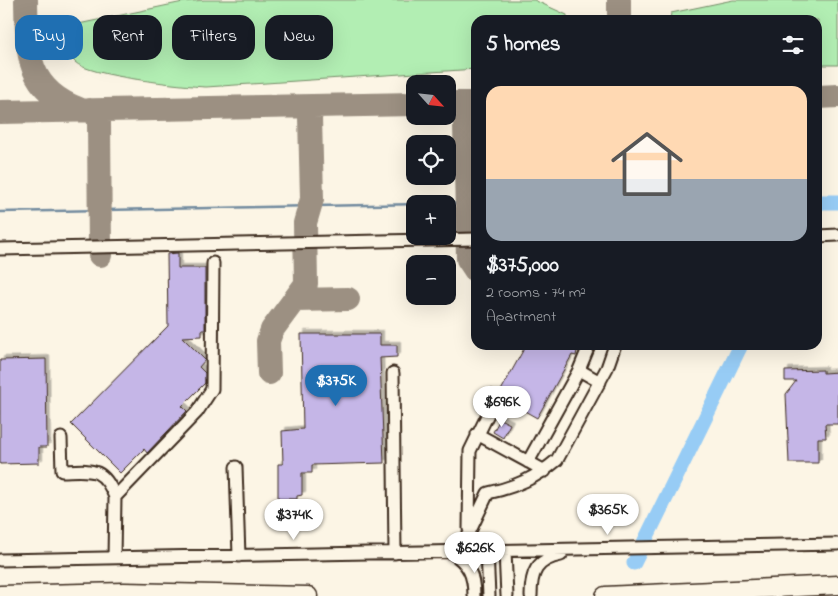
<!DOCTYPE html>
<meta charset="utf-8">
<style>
body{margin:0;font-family:"Indie Flower",sans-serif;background:#20242c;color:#f1f3f6;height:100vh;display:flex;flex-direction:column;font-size:19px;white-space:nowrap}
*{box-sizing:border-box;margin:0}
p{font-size:16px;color:#9ea1a6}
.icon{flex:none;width:28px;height:28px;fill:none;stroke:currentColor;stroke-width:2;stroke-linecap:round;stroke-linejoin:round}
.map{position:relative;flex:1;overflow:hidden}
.details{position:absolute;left:471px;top:15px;width:351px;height:335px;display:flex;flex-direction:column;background:#171b24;border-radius:15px;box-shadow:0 5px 20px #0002}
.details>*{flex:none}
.banner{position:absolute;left:15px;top:15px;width:381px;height:45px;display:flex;gap:10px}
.needle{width:32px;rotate:117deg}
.controls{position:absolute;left:406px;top:75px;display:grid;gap:10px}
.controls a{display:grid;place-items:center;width:50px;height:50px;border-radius:10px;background:#171b24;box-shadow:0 5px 20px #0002;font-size:25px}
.price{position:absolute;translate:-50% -42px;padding:0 11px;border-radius:18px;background:#fff;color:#222;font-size:16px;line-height:32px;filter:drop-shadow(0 1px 2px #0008)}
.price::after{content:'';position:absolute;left:50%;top:30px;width:15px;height:11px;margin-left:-8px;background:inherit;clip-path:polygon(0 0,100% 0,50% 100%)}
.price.selected{background:#1f6fb2;color:#fff}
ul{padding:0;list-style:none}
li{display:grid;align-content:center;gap:10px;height:265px;padding:0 15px}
li span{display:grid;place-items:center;height:155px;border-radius:15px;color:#555}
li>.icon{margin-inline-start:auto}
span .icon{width:90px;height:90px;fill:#fffc;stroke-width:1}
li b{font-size:21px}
h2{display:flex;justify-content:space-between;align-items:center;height:60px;padding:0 15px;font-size:21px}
.pill{padding:0 18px;border-radius:15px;background:#171b24;box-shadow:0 5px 20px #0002;font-size:18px;line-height:45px}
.pill.selected{background:#1f6fb2;color:#fff}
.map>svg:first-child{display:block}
</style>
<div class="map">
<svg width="838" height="596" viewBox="0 0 838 596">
<defs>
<filter id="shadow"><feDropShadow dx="3.5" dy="-3.5" stdDeviation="0" flood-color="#0004"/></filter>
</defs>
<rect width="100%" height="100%" fill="#fcf5e5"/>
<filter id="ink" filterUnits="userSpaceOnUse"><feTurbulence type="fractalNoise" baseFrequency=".02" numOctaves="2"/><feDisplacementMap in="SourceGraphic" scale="10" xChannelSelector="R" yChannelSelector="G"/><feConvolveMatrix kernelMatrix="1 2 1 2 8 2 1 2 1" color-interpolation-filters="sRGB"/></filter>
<g filter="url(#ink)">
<path fill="#b2eeb3" stroke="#768c68" d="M204 0H534L567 15V20H476V69L206 87C184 86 88 76 75 62 65 52 67 39 69 26L183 2Z
M733 0H838V65H818V20H670L671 13Z"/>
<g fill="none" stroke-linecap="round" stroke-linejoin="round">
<path stroke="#728b9f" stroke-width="2.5" d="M0 212 476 203"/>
<path stroke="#97ccf5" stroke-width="15" d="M818 204 821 202H838
M634 563 741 345"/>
<path stroke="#9c9082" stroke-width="24" d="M26 0C27 50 25 89 79 109
M619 0V20
M818 97 838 96
M448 103H476
M476 106 469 113 465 124 468 259 476 271
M90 110 96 114 99 121 100 255
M0 112 415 104
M295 300 348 299
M269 373 268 341 272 330 306 284 305 223 312 199 310 117 313 109 319 106"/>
</g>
<path fill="#c5b6e7" stroke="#3b2a1e" filter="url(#shadow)" d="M178 253V268H205V330H202V336L182 337 205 360 199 367 205 373V383L182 406 187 411 147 453 144 449 120 473 71 424 168 326 167 254Z
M301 334H380V345H397V357L380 358 384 463 312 465V473H302V495L297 496V499H278V464H283L282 431 303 429Z
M526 345H578L576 356 572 355 537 418 498 396Z
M46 359 47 447H39V463L0 464V360Z
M823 370V373L838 372V424H825L826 438H818V463H789L786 394 796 381H785V371Z
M500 419 510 424 503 438 493 432Z"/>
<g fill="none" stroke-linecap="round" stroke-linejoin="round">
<defs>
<path id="minor" d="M818 236 838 235
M0 249 476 239
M579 370 600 382
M393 373 395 553
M477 434 545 471
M61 438 62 471C91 470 103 466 115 497
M528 462 579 370 589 346
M236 467 239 556
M469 529 470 451 488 414 491 396
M471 551 469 533 488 493C515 487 536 478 557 460L607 368 615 345
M487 551 489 596
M505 551 507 596
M451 552C469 564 474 575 474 596
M114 558 115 497 197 412 212 389 213 263
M0 560 838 544
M531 596C531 572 536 560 561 555"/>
<path id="highway" d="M0 595 124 592 308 596
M605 596 838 585"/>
</defs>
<use href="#minor" stroke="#3b2a1e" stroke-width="15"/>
<use href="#highway" stroke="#3b2a1e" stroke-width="21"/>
<use href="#minor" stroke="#fcf5e5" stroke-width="11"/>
<use href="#highway" stroke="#fcf5e5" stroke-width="18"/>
</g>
</g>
</svg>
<div class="controls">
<a><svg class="needle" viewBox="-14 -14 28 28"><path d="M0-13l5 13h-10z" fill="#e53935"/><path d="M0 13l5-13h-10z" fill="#9ea1a6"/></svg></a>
<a><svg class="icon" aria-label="locate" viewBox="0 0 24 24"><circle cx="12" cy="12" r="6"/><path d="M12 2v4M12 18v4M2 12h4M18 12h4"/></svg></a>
<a>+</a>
<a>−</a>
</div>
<b class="price selected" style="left:336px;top:407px">$375K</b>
<b class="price" style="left:502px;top:428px">$696K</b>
<b class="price" style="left:608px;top:536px">$365K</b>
<b class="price" style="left:294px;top:541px">$374K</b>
<b class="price" style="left:475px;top:574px">$626K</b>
<div class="banner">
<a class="pill selected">Buy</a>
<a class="pill">Rent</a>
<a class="pill">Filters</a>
<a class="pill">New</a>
</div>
<section class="details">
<h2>5 homes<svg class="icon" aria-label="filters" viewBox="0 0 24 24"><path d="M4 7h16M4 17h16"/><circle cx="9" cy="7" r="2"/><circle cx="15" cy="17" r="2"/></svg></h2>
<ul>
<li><span style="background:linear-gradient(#ffd9b3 60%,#9aa5b1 0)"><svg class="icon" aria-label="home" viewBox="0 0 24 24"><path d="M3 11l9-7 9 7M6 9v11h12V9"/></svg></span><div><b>$375,000</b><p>2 rooms · 74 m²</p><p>Apartment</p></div></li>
</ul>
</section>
</div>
